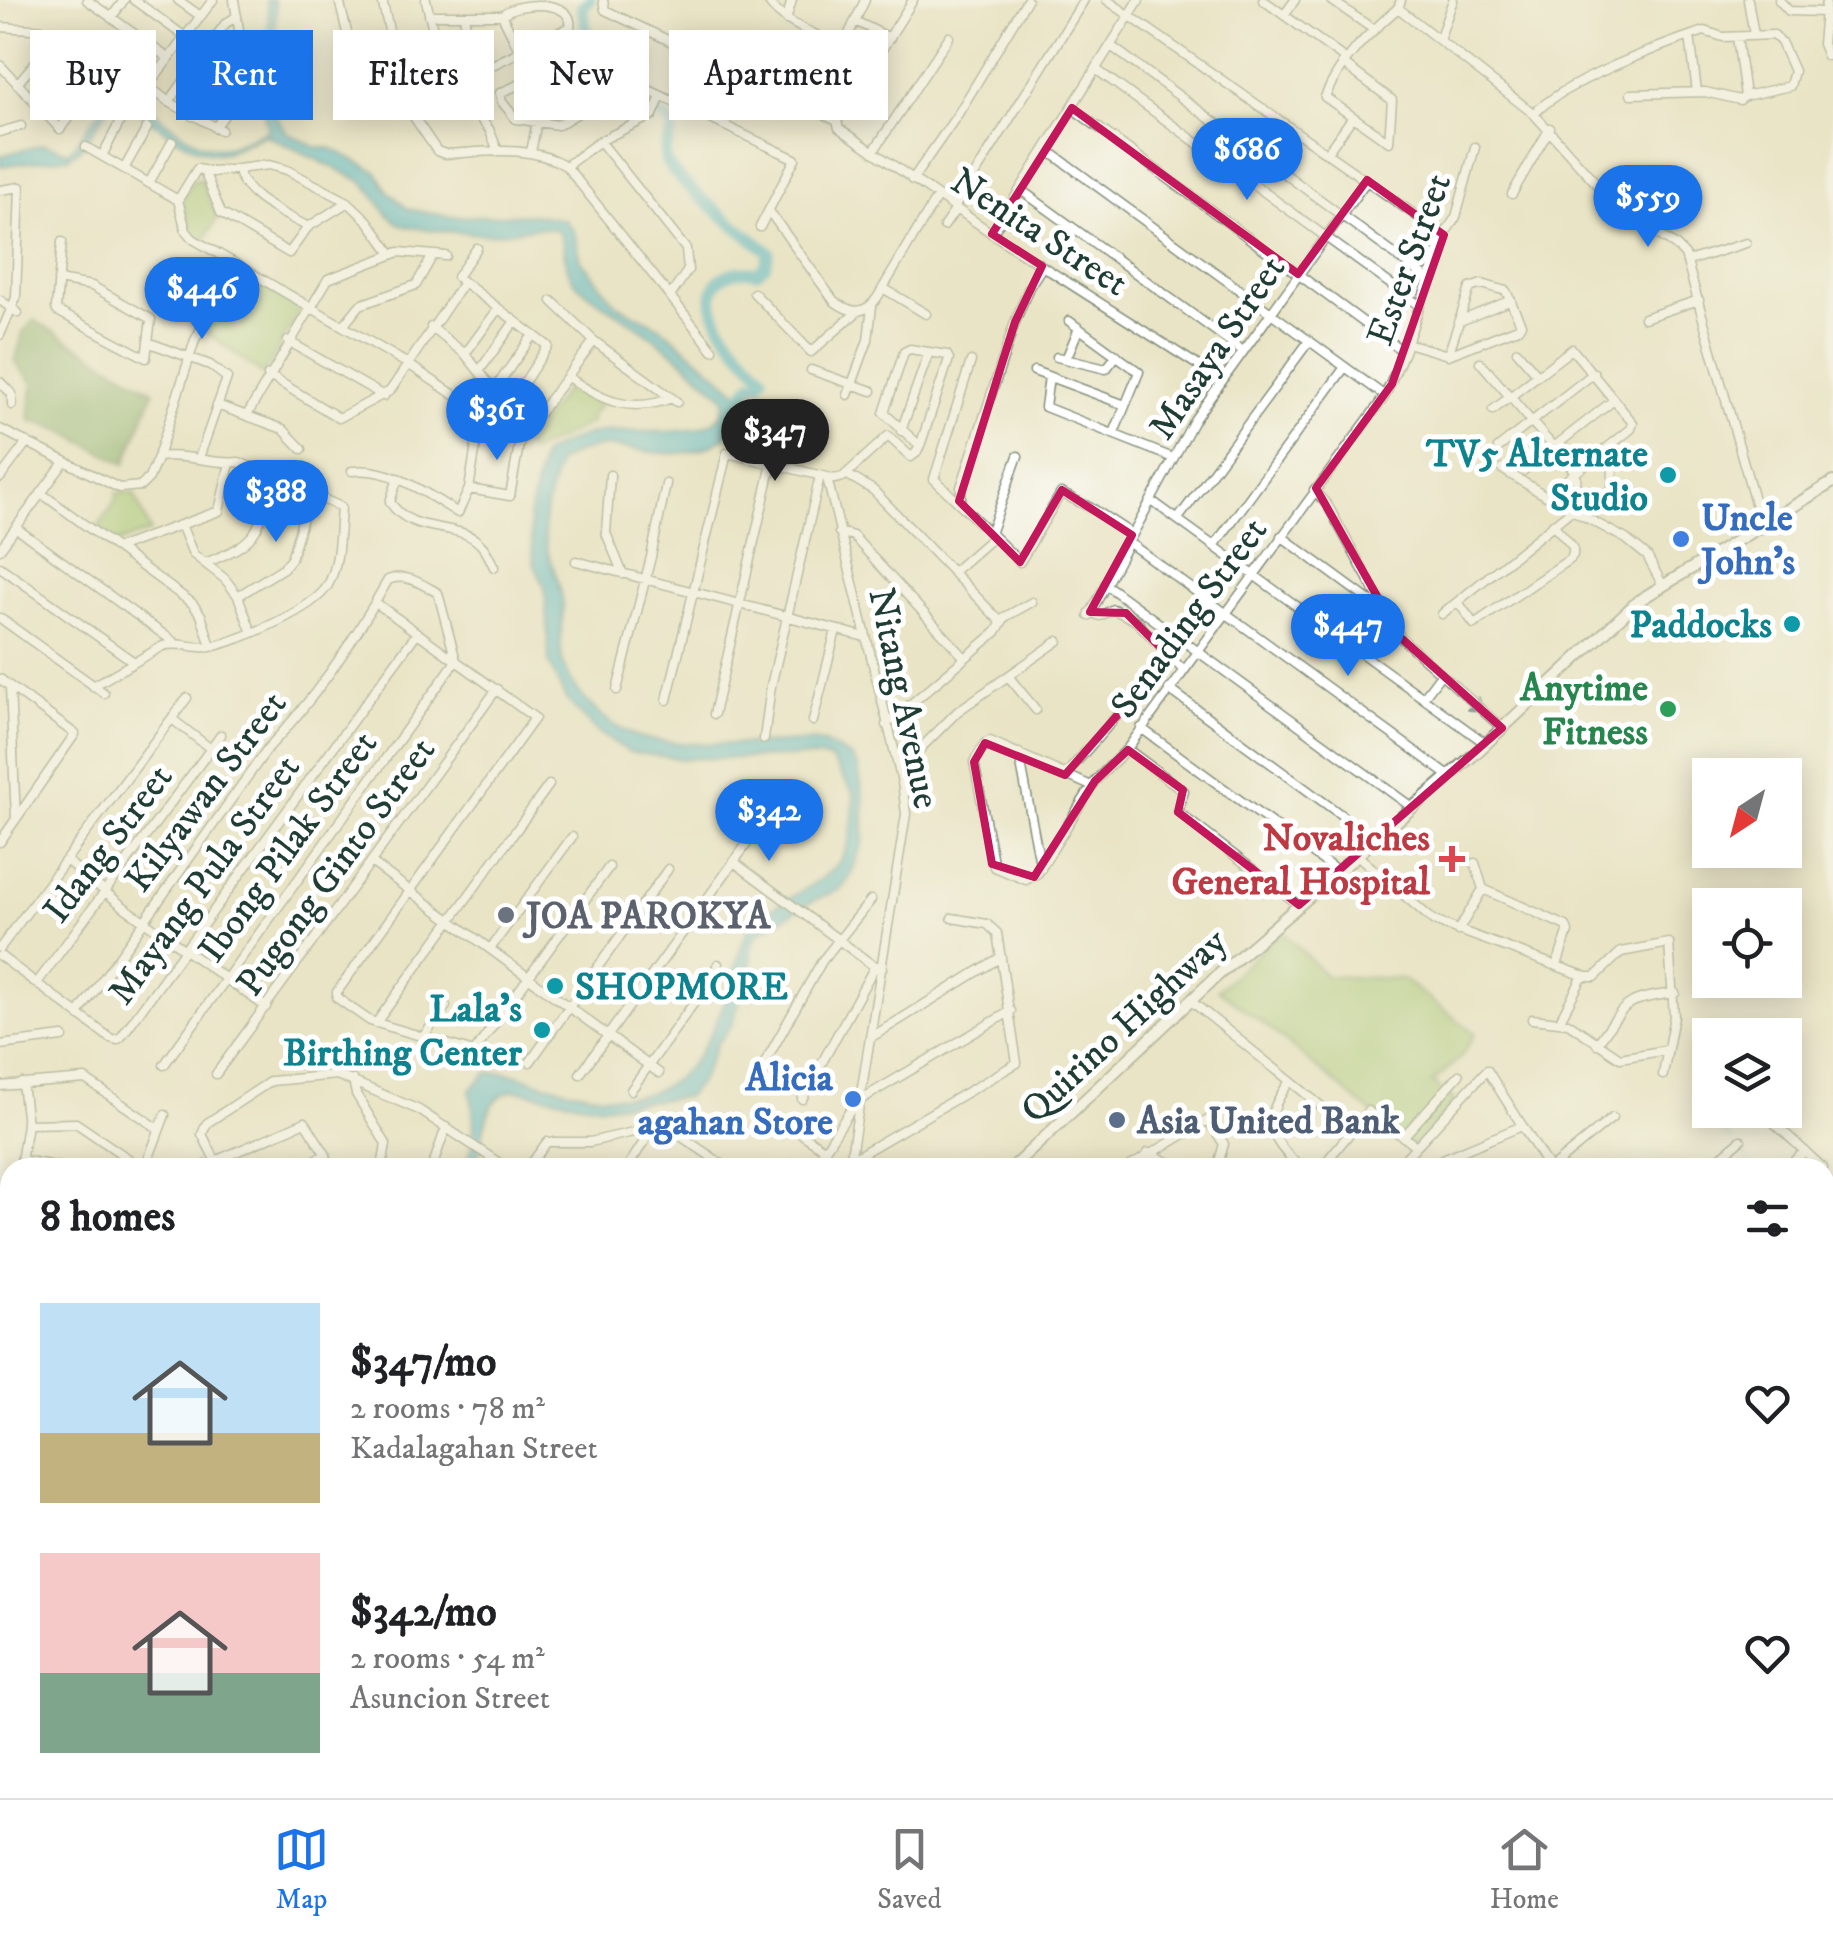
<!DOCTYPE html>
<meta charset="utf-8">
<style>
body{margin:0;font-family:"IM FELL DW Pica",serif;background:#f6f6f6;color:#202124;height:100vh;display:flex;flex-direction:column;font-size:38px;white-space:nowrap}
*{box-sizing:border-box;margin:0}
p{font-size:32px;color:#757577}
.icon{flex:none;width:55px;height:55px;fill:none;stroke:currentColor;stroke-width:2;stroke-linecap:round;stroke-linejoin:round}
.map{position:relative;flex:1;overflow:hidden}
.panel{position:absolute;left:0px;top:1158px;width:1835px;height:642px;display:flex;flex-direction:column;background:#fff;border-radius:30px 30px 0 0;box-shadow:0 5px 25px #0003}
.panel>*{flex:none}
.top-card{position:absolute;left:30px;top:30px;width:1000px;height:90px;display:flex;gap:20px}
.needle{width:65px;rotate:216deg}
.fabs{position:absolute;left:1692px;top:758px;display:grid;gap:20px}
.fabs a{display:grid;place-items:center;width:110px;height:110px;border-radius:0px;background:#fff;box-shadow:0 5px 25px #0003;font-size:50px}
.price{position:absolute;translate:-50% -85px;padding:0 22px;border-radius:35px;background:#1a73e8;color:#fff;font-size:32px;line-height:65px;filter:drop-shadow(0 2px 5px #0008)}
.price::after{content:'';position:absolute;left:50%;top:60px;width:30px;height:22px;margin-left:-15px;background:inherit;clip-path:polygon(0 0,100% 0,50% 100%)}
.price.current{background:#222;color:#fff}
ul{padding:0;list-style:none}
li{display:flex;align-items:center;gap:30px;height:250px;padding:0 40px}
li span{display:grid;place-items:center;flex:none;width:280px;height:200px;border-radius:0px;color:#555}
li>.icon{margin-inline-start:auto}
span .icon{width:120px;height:120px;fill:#fffc;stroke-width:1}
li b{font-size:42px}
h2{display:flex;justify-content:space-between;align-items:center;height:120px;padding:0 40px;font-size:42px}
.pill{padding:0 35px;border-radius:0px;background:#fff;box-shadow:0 5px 25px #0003;font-size:35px;line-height:90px}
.pill.current{background:#1a73e8;color:#fff}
.tab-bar{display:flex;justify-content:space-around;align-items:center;height:140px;border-top:2px solid #e0e0e0;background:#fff;font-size:28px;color:#757577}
.tab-bar a{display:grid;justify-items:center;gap:5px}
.tab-bar .current{color:#1a73e8}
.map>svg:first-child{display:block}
</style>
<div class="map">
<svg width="1833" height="1798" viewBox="0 0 1833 1798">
<rect width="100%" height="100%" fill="#fff"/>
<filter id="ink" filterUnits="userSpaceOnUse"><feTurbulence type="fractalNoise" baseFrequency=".01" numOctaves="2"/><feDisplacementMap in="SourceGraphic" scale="20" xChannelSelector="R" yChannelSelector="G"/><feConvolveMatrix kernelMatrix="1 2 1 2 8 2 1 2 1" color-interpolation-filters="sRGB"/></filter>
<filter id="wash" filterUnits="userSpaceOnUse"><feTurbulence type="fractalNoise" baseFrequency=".0048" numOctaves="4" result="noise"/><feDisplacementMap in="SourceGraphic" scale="40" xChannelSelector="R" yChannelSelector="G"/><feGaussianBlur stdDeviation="2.25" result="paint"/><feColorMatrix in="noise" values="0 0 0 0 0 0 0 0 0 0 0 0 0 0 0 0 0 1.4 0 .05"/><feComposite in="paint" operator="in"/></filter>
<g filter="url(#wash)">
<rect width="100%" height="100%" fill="#e9e4c5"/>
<path fill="#a1c873" stroke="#608254" stroke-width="2.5" d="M201 179 217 219 203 242 192 236 182 200 193 181Z
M236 270 301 309 263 375 205 331Z
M570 383 600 405 591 415V423L530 453 525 445Z
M117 493H134L150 532 117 543 98 528 116 500Z
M1282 931 1326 976 1402 979 1475 1033 1461 1057 1432 1083 1455 1100 1413 1147 1269 1028 1218 990Z"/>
<path fill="#80ac65" stroke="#50744c" stroke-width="2.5" d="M34 320 154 391 125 464 60 430 29 420 33 383 15 362 23 332Z"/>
<path fill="#4bb4c9" stroke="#35787e" stroke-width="2.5" d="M266 0H274L276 10 274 113 288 133 318 148H331L377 172 388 191 408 209 453 217 532 214 565 220 574 231 581 260 616 304 662 328 743 395C745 430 714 450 682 453 656 456 628 446 603 447 588 447 571 456 558 462 551 490 540 516 546 545 551 566 561 582 563 604 564 621 558 641 562 658 570 691 604 723 634 735 662 748 776 744 811 741L825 743 852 758 858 767 864 800V840L849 879 841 889 809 903 757 934 751 948V965L731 1027 717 1043 702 1079 687 1097 601 1106 514 1090C481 1098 485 1139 475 1167H466C476 1140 475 1119 470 1090L487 1073C510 1069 526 1079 546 1084 576 1092 622 1103 652 1092 702 1073 721 1015 735 969 740 955 742 939 750 926 757 916 763 915 773 908 832 871 853 872 854 794L831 760 822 757 682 759 629 752 596 731 565 698 549 663 545 588 534 564 529 516 542 455C560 445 580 435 601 432 630 427 730 447 724 397 698 373 668 347 638 327 617 312 592 300 574 281 561 265 568 245 557 230 533 224 511 234 487 234 477 234 409 229 402 225 382 216 377 193 361 181L266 135C251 138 238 151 221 153 194 156 143 116 123 98L111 105 80 149 69 157 0 166V156L44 144 69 152 116 89 125 87C149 106 193 151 224 147 239 145 253 134 268 131 264 115 260 98 262 82 264 52 273 30 266 0Z"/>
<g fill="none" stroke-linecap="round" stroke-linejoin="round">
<path stroke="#4bb4c9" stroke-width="2.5" d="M1738 1120 1743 1121
M1745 1120 1749 1110
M1720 1127 1734 1119
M1722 1131 1733 1141
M1740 1148 1753 1168
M0 1580 10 1566
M144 1790 149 1798
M501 1798 502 1790"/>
<path stroke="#4bb4c9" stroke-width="12" d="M590 0 582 7 588 36 623 63C627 95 646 109 673 123 675 137 661 147 666 161 673 180 750 237 769 252L765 266 757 272C712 266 700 297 725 332 736 348 750 361 763 376L759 383H752L736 404
M0 1498 10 1509"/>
</g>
</g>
<g filter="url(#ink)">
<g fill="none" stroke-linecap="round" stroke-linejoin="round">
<defs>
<path id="minor" d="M87 0 168 58
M134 0 184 36
M178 0 199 15
M213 0 148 86 169 102 221 130
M339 0 360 85 367 93 407 107
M382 0 407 107 437 151 445 154C486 152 530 144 566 166L713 350
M426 0 444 77 489 129 498 151
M603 0 605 10 837 121 839 128 1006 243 1221 380
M767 0C783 24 814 33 839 45L845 42 865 0
M1107 0 1444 235
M1263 0 1345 59
M1331 0 1373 29
M1748 0 1754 35
M1779 0 1789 11 1825 12
M1826 0 1822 44 1827 56
M1398 8 1534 114 1620 210 1675 245 1685 255 1761 524
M429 15H502
M502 15 542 96 531 152
M1284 15 1295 0
M464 16 474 69 478 72 570 27C575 0 519 0 502 15
M111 18 124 0
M786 20 792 0
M855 21 890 38
M0 27C53 31 68 27 113 60
M1690 36 1697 92
M1737 37 1745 96
M1439 40 1453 0
M1111 46 1428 279
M585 55C605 59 607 79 606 96L558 125 516 119 502 102 500 93Z
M1342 63 1392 100 1389 142 1325 97C1341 59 1367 35 1398 8L1401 0
M0 65 60 129 132 32
M1097 70 1419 305
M17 84 43 53 45 31
M647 89 795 159 760 227
M169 102 225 24 237 16
M38 108 90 43
M1072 108 1404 352
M1534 114C1563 82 1662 45 1704 31L1723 37 1774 35 1781 42 1794 71 1790 86 1745 96 1740 100 1705 92 1631 94
M192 116 242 48 234 0
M837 121 913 0
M215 128 250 79 232 61
M0 132 21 126
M600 141 686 249 688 270 671 295
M86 147 178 200 186 231 193 239 408 364 520 439
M1046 149 1385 396
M873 152 949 37
M1327 153 1352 118
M102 156 124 114
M566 166 600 141 653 115 661 96
M124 169 147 128
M238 169C244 199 284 213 308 227
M204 171 221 213 289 253 308 227 348 202
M912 180 958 114 1027 0
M149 183 172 142
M0 190 20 187 16 298 0 335
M1021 190 1243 351
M1512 194 1550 128
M178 200 197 169 214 172 269 165 287 170 348 202 368 221 392 254
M954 208 1084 0
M769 211 834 301C850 313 864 316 877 298L937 197
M944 226 956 209
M992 234 1139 0
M1688 261 1746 243
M58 280 92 286 151 319 146 358 57 311 56 308 62 242
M883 288 926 314
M754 293 811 352 856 313
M0 300 18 313
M552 301 594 341 677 402
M1644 318 1699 300
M1069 321 1139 372 1114 433
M1458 322 1511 300
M343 326 360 305 416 285 432 257
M431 327 465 354 494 390 510 404 548 346 457 277 477 248
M288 341 384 396
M150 343 210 365 227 378 199 458
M1407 343 1448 355 1518 328 1521 324 1506 291 1482 284 1470 288 1448 355
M1517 351 1537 374
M465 354 498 309
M1057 357 1106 369 1117 355
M1066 359 1079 328
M971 361 934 479 1020 562 1061 493 1095 510 1132 534
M480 370 515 321
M811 370 872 391
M1034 371 1125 405
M268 375 339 418 390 391 463 283
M568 377C602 401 631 414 672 398
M1049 377 1045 407 1168 456
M0 382 12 394V405
M494 390 533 335
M848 395 868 340 872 306
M217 405 283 429 302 449
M1493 410 1572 349 1633 423 1631 429 1546 496
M247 415 328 279 399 252 446 256
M0 429 119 488 141 486 149 478 158 457 195 340 235 264
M901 431 929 352
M1498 448 1594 373
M1607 449 1613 466 1612 491
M1502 469 1546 496 1626 539 1647 556 1662 584
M352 471C391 466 426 494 458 513L469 489 481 414
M1523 471 1614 400
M846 474 873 490 1001 622
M610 475 606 533 623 574
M0 478 27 442
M398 478 390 502C413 538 460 519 482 546 487 551 491 561 494 567
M827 478 902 782 906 814 849 1168
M469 489 510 496 520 439 594 341
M1314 490 1328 506 1400 637 1502 728
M41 493 192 603 201 615 211 646
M1152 501 1485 743
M961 505V487L1015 322 1029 287 1042 267
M1178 519 1309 341
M182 527 193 554 225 579 238 596 252 633
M16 528 174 642
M839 532 853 536 965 658
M990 534 1018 456
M1281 536 1382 610
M1128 542 1449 776
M1214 546 1345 367
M117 548 219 511 230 463
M0 549 65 461
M576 561 865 637
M205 563C263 540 258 532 271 475
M0 567 134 662
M953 572 993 537
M1105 584 1413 808
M238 596 283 568 291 559 310 493
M1458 602 1474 624 1570 559 1573 555V547L1553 524
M376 603 535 718 337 992V998L370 1021 474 1052 609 867
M1090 612 1100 616 1113 609 1136 621 1183 670
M1442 614 1573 509 1577 497 1576 473 1480 362
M1089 616 1194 420 1367 180
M0 618 104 693
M1008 676 1036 710
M0 679 75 734 0 842
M93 686 163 646C179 641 194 649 210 647 237 642 315 609 328 585 340 563 339 532 341 507L239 462C212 465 186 453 158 457
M10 687 16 819
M1169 689 1374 839
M617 690 651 557 666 484
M1423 698 1441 674
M667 700 727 453 835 479 843 477 888 436 911 457C918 453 919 447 922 440L949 359 947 355 910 349 904 352 884 413 920 446
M714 714 772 464
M172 719 211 749
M813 721 836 630
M886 725 996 632 1005 617 1032 602
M1141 728 1337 871
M764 739 771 686 820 476
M1127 749 1184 791 1178 812 1299 905
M1019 753 1041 869
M899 770 958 711 1058 641
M1065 775 1169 656
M1091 786 990 741 985 743 974 762 994 867 1026 880 1038 873 1095 781 1127 749 1385 396 1404 352 1444 235 1456 217 1475 147
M1357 855 1434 921 1587 977H1595L1621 952 1669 943 1674 1016 1663 1075
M67 861 124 907 266 1007
M371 862 659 1073
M734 862 871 964 882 968
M1483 889 1566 926 1568 932 1557 965
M1458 931 1483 889 1475 863
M0 948 187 698
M490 949 572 837
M0 956 110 1038 117 1040 121 1037 417 633
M37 983 221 735
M1191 1001 1352 1131
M78 1014 268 748C315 699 355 639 388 580 406 572 423 585 438 593L456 661 164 1065
M1532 1019 1568 1023 1620 1058 1667 1050
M1560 1020 1583 976
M376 1023 549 785
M423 1037 446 1006
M870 1038 1001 957
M1597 1044C1628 1002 1621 1000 1675 993
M0 1045 63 1037
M530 1062 668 869
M759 1073 822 961 871 900
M216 1074 497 689
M580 1074 783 794
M353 1080 356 1094 386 1144 382 1168
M1290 1081C1262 1120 1266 1135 1301 1168
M0 1086 85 1079 159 1129
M631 1090 709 982 718 964
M802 1099 875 966
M1760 1110 1823 1168
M27 1124 76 1123 142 1168
M790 1126 824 1149
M1403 1137 1459 1075
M1148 1153 1181 1168
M23 1160 66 1168
M851 1160 1017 1063 997 933 987 924 952 918
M20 1168 27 1124 22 1083
M145 1168 165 1115
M199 1168 305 1122 326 1155V1168
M219 1168 202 1134 207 1123 271 1081 337 1075 419 1110 507 1168
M298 1168 326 1155
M432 1168 446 1127
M528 1168 547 1142H590L659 1126 676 1133 728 1168
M627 1168 654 1126
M813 1168 855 1103 1011 1011
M1127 1168 1208 1120 1224 1144 1217 1168
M1321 1168 1368 1111 1416 1146
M1396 1168 1487 1070 1549 1168
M1421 1168 1522 1126
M1551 1168 1612 1118
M1707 1168 1741 1140
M1786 1168 1805 1151
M0 1207 10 1191
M0 1217 10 1225
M0 1272 10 1279
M0 1344 10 1351
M1825 1344 1833 1335
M1825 1357 1833 1397
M0 1398 10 1405
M1825 1412 1833 1408
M0 1452 10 1459
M1825 1457 1833 1460
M1825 1518 1833 1497
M0 1528 10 1535
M1825 1597 1833 1570
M0 1598 10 1605
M0 1668 10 1675
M1825 1684 1830 1670
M1825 1699 1833 1702
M0 1737 10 1744
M0 1765 10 1762
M48 1790 52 1798
M94 1790 95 1798
M183 1790 184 1798
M1094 1790 1099 1798
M1193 1790 1204 1798
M881 1793 885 1790
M313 1798 317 1790
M396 1798 400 1790
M569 1798 574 1790
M776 1798 778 1790
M1262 1798 1266 1790
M1324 1798 1325 1790
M1494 1798 1496 1790
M1620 1798 1623 1790
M1655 1798 1659 1790
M1697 1798 1700 1790
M1741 1798 1744 1790
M1783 1798 1786 1790
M1827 1798 1833 1777"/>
<path id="major" d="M1012 1168 1217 976 1477 752 1638 601 1833 482
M615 1798 620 1790
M719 1798 723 1790"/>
</defs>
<use href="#minor" stroke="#84907c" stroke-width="11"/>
<use href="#major" stroke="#84907c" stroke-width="14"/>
<use href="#minor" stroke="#fff" stroke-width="8"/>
<use href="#major" stroke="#fff" stroke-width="10"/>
</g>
<defs><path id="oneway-shaft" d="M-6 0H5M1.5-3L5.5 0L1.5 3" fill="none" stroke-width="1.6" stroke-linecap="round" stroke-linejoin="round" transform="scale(2.5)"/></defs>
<use stroke="#8f9e9a" href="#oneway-shaft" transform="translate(1471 701) rotate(41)"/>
</g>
<path d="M0 0H1833V1798H0ZM1072 108 1298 274 1367 180 1444 235 1392 384 1316 488 1400 637 1502 728 1299 905 1178 812 1183 790 1128 750 1095 781 1034 877 992 864 974 762 985 743 1065 775 1169 656 1126 613 1090 612 1132 535 1062 490 1020 562 959 501 1015 322 1042 266 992 234Z" fill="#e9e4c5" fill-opacity=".55" fill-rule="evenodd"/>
<path fill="none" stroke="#c2185b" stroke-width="8" stroke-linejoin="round" d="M1072 108 1298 274 1367 180 1444 235 1392 384 1316 488 1400 637 1502 728 1299 905 1178 812 1183 790 1128 750 1095 781 1034 877 992 864 974 762 985 743 1065 775 1169 656 1126 613 1090 612 1132 535 1062 490 1020 562 959 501 1015 322 1042 266 992 234Z"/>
<g fill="#0f9aa8" stroke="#fff" stroke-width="4">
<circle cx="1668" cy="475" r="10"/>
<circle cx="1792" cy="624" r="10"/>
<circle cx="555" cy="986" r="10"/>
<circle cx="542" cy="1030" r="10"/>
</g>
<g fill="#3f7fe0" stroke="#fff" stroke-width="4">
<circle cx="1681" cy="539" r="10"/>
<circle cx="853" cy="1099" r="10"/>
</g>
<circle fill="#2e9e5b" stroke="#fff" stroke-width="4" cx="1668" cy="709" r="10"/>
<path fill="#e0444e" stroke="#fff" stroke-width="4" d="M1447 844h10v10h10v10h-10v10h-10v-10h-10v-10h10z"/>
<circle fill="#6b7280" stroke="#fff" stroke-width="4" cx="506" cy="915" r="10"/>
<circle fill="#5c6f8a" stroke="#fff" stroke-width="4" cx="1117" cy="1120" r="10"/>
<g text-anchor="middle" stroke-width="10" stroke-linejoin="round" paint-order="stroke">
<g font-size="38" fill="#1f3d34" stroke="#fff">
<text transform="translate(1040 231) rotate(33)" y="13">Nenita Street</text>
<text transform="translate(1408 259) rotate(-70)" y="13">Ester Street</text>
<text transform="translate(1216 347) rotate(-56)" y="13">Masaya Street</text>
<text transform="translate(1188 617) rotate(-54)" y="13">Senading Street</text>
<text transform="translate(905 698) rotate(78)" y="13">Nitang Avenue</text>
<text transform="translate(205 791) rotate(-53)" y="13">Kilyawan Street</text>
<text transform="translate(107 843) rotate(-53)" y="13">Idang Street</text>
<text transform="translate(287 846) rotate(-54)" y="13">Ibong Pilak Street</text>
<text transform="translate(335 866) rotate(-54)" y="13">Pugong Ginto Street</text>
<text transform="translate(203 879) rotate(-54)" y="13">Mayang Pula Street</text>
<text transform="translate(1123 1025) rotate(-43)" y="13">Quirino Highway</text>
</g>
<g font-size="38" font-weight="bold" fill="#0d838f" stroke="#fff" text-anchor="end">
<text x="1648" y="466">TV5 Alternate<tspan x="1648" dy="44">Studio</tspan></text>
<text x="1772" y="637">Paddocks</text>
<text x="575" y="999" text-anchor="start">SHOPMORE</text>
<text x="522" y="1021">Lala's<tspan x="522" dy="44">Birthing Center</tspan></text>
</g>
<g font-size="38" font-weight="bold" fill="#366cbe" stroke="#fff" text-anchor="start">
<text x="1701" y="530">Uncle<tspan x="1701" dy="44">John's</tspan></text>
<text x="833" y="1090" text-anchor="end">Alicia<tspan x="833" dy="44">agahan Store</tspan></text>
</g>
<g font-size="38" font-weight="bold" fill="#27864d" stroke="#fff" text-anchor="end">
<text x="1648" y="700">Anytime<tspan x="1648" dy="44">Fitness</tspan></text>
</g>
<g font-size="38" font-weight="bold" fill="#be3a42" stroke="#fff" text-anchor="end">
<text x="1430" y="850">Novaliches<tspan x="1430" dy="44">General Hospital</tspan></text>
</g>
<g font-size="38" font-weight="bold" fill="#5b616d" stroke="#fff" text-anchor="start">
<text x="526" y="928">JOA PAROKYA</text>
</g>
<g font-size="38" font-weight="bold" fill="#4e5e75" stroke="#fff" text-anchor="start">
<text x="1137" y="1133">Asia United Bank</text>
</g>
</g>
</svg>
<div class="fabs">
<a><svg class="needle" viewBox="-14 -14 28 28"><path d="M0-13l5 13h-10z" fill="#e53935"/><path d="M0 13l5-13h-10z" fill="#757577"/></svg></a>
<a><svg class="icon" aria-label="locate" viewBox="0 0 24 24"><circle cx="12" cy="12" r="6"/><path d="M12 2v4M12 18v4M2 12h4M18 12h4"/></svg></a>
<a><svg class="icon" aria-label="layers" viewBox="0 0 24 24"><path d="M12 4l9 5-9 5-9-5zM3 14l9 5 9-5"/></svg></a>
</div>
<b class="price" style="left:1247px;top:203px">$686</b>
<b class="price" style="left:1648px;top:250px">$559</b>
<b class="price" style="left:202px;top:342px">$446</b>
<b class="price" style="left:497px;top:463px">$361</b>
<b class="price current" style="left:775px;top:484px">$347</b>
<b class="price" style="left:276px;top:545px">$388</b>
<b class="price" style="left:1348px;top:679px">$447</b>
<b class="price" style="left:769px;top:864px">$342</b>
<div class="top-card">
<a class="pill">Buy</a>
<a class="pill current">Rent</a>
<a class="pill">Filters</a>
<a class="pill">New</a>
<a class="pill">Apartment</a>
</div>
<section class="panel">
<h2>8 homes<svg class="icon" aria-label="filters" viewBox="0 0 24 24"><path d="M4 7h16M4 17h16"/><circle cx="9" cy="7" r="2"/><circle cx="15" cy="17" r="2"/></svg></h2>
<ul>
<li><span style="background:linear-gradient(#bfe0f5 65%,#c2b280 0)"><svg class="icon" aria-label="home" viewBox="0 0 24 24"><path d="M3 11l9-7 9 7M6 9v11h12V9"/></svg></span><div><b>$347/mo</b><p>2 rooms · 78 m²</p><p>Kadalagahan Street</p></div><svg class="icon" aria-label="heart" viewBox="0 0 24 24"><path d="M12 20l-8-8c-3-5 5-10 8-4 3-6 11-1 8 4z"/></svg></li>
<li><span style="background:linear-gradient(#f6c9c9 60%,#7fa58c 0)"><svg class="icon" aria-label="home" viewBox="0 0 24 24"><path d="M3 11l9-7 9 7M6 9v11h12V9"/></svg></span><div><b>$342/mo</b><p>2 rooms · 54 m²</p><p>Asuncion Street</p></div><svg class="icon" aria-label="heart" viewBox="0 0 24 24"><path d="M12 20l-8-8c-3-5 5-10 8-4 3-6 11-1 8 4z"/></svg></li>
</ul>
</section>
</div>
<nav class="tab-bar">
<a class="current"><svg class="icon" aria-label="map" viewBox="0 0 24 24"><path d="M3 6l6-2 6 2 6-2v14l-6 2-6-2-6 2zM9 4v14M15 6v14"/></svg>Map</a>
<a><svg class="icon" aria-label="saved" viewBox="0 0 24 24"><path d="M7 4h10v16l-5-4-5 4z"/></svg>Saved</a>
<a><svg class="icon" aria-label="home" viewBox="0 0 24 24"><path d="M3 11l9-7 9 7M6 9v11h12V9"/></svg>Home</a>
</nav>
